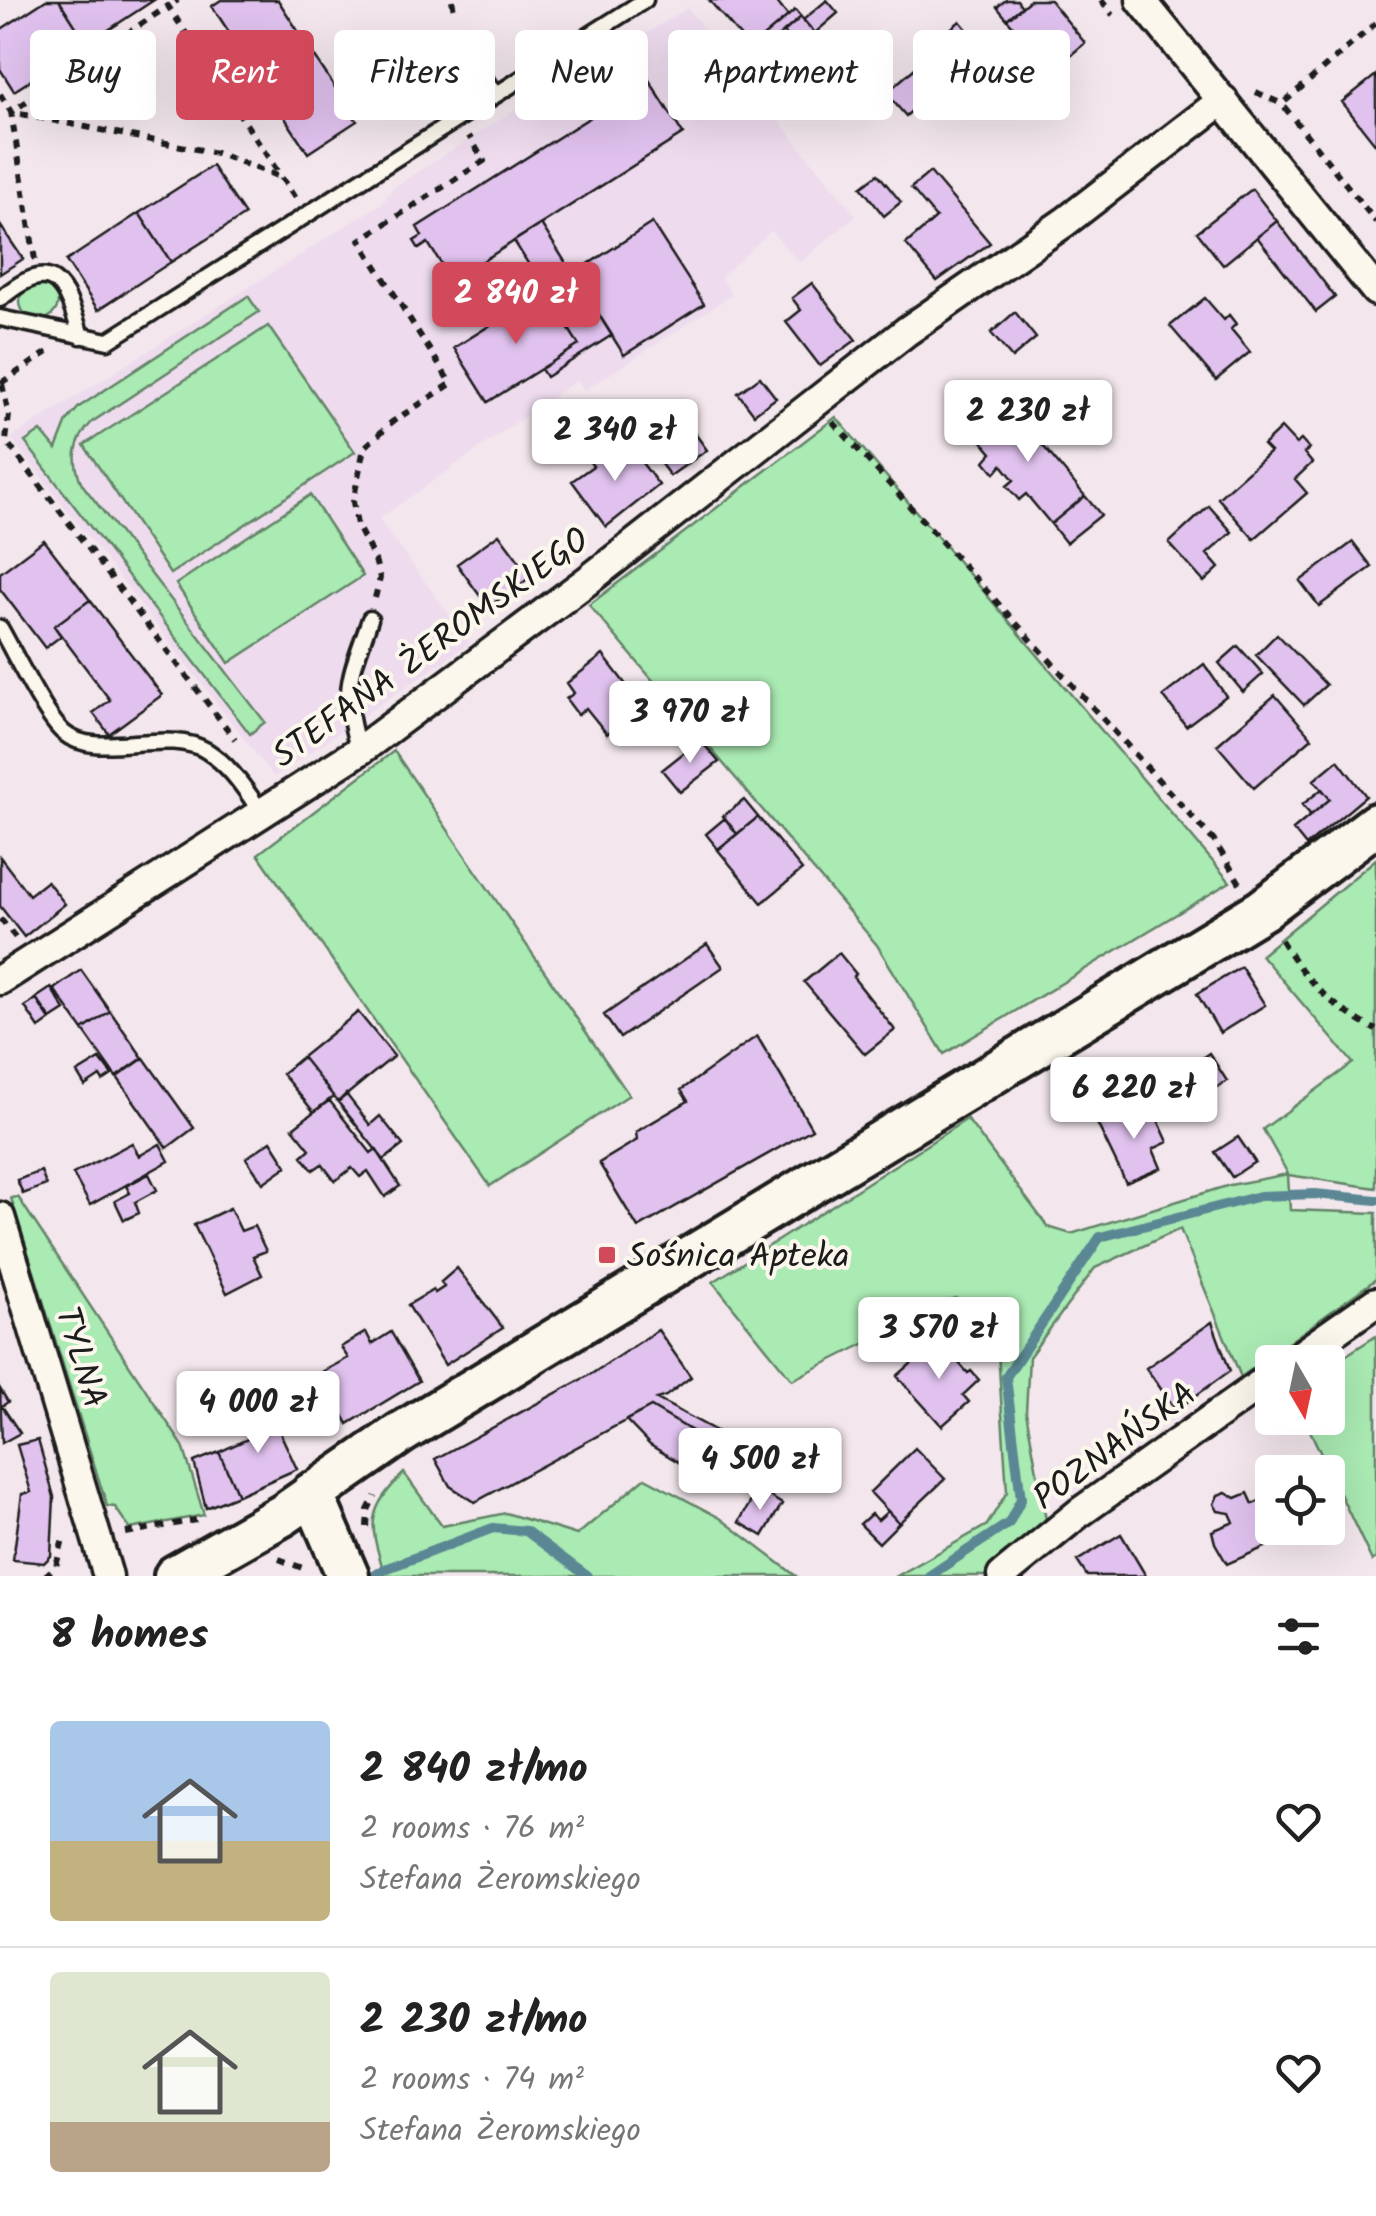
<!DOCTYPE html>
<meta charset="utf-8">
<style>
body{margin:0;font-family:Kalam,sans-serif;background:#f2f2f2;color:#222;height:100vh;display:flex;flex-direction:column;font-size:38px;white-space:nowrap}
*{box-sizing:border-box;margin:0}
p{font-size:32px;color:#767676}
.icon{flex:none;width:55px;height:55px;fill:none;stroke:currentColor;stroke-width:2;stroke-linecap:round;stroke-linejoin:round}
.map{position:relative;height:1576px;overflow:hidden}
.side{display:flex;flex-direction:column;background:#fff;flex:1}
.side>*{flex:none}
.banner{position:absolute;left:30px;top:30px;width:1318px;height:90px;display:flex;gap:20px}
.needle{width:65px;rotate:171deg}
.controls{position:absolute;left:1255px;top:1345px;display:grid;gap:20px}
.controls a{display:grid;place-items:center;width:90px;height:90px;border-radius:10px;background:#fff;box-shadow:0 10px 40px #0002;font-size:50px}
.price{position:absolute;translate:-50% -85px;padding:0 22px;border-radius:10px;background:#fff;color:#222;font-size:32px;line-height:65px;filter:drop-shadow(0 2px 5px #0008)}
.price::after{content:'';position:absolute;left:50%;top:60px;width:30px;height:22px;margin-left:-15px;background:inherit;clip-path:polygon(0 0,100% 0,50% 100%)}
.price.selected{background:#d1495b;color:#fff}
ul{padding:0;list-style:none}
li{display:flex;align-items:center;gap:30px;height:250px;padding:0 50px}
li+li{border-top:2px solid #e0e0e0}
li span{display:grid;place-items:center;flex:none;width:280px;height:200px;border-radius:10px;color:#555}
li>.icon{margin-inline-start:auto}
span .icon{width:120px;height:120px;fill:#fffc;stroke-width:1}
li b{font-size:42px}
h2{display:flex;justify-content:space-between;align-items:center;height:120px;padding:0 50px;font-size:42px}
.chip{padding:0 35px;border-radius:10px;background:#fff;box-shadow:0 10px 40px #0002;font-size:35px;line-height:90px}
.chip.selected{background:#d1495b;color:#fff}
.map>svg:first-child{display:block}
</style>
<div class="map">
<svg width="1376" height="1576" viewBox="0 0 1376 1576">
<rect width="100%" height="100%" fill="#f3e7ed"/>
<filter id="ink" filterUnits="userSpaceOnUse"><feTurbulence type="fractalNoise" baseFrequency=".01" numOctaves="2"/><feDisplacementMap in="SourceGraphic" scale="20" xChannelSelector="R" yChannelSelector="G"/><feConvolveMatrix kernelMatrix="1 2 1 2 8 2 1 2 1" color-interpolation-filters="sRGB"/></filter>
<g filter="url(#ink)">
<path fill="#eedcee" d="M687 8 856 215 800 263 771 231 721 277 732 295 584 391 577 380 379 519 470 643 274 777 11 438 382 203 394 187 634 34 647 33Z"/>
<path fill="#aaeab3" stroke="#638368" stroke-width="2.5" d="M20 301a19 19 0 1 1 38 0a19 19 0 1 1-38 0Z
M248 296 259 312 92 422C74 441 71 460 82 484L265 722 250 734 25 442 41 431 56 449 67 421 79 407Z
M268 326 355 452 170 574 84 445Z
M836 417 1230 882 944 1054 877 945 589 605Z
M310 495 363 576 229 663 176 584Z
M394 751 629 1095 490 1186 258 854Z
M1376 859V1188L1288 1175 1290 1210 1376 1213V1279L1241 1377 1180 1229 1095 1268 1029 1357 1026 1412 1046 1520 1004 1568 990 1576H897L987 1525 1007 1492 998 1352 956 1298 792 1380 713 1282 967 1119 1048 1227 1071 1234 1230 1185 1288 1174 1263 1129 1353 1063 1261 955Z
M18 1197 183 1446 204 1515 130 1529 115 1507 107 1506 11 1198Z
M1376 1336V1558L1372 1561 1304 1418H1328V1367Z
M404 1473 442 1526 506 1513 577 1535 645 1478 720 1518 796 1576H385C370 1525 364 1513 404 1473Z"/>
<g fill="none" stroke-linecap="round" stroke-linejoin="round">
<path stroke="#5a8793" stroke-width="10" d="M374 1576 385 1569 493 1528 526 1531 587 1576
M929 1576 1009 1523 1021 1499 1006 1377 1100 1237 1260 1196 1315 1194 1376 1200"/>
</g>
<path fill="#e1c2ef" stroke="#1c1c1c" stroke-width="2.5" d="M46 0H59L87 44 14 91 0 69V30Z
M59 0H154L87 44Z
M221 0H278L309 48 260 80 212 6Z
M709 0H775L788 16 750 48Z
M827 0 838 13 815 33 803 20Z
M1006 0H1017L1022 7 1007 19 997 7Z
M1030 0H1050L1085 43 1051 72 1007 19Z
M795 10 801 17 757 55 750 48Z
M801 17 825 45 807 59 784 32Z
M960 21 970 33 953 47 967 65 974 60 998 83 980 100 932 44Z
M309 48 357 121 308 153 260 80Z
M915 68 935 90 906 116 886 93Z
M1376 75V145L1342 102Z
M649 80 683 134 464 273 469 282 462 287 456 279 452 281 428 243 419 249 414 241 422 236 417 227Z
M212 166 245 215 171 262 139 213Z
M930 172 990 243 937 281 906 244 936 218 911 188Z
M878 174 901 202 884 216 861 187Z
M1252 189 1277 221 1223 265 1197 232Z
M139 213 171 262 98 310 66 261Z
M1277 221 1335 297 1316 312 1257 237Z
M652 223 704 304 624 355 573 274Z
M541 224 612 335 546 377 541 369 579 345 514 241Z
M0 225 23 259 0 274Z
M812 283 856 340 820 366 786 322 801 310 792 298Z
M545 291 579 345 488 402 454 348Z
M1205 298 1224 320 1229 315 1236 324 1231 329 1250 352 1216 380 1170 326Z
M1015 312 1036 338 1012 358 991 333Z
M760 377 776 398 754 414 738 393Z
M983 387 1002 409 974 432 956 410Z
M1008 404 1085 496 1051 524 1026 494 1019 500 1007 486 1014 480 1002 465 995 473 985 461 992 453 974 432Z
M683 417 707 450 670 476 646 444Z
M1281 428 1296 444 1301 440 1309 449 1304 453 1312 463 1295 479 1307 493 1254 539 1218 498 1270 452 1263 445Z
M626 442 659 485 606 527 572 481 593 466 590 462 603 453 606 457Z
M1085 496 1101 515 1066 543 1051 524Z
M1209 506 1232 532 1207 554 1219 568 1204 582 1169 543Z
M499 534 531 577 488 607 457 564Z
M44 540 90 600 54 626 61 636 45 648 0 589V573Z
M1353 542 1372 567 1319 606 1300 581Z
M90 600 162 695 109 734 93 713 110 700 54 626Z
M1277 634 1326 685 1304 705 1256 655Z
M1238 646 1263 674 1243 692 1219 663Z
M603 655 637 699 623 709 629 717 607 734 586 708 578 715 566 699 574 693 567 683Z
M1204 664 1226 696 1186 726 1163 696Z
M1275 695 1312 738 1254 788 1217 745Z
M700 740 719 762 680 792 662 770Z
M1338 760 1366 796 1306 846 1293 830 1330 799 1314 780Z
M1322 789 1330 799 1311 815 1302 805Z
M744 800 758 817 737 834 723 816Z
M758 817 802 870 762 903 718 850Z
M725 818 737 834 718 849 706 834Z
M0 857 29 895 47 881 65 904 24 937 0 906Z
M707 944 723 967 620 1038 604 1015Z
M839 953 856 974 853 977 895 1030 865 1054 804 982Z
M1241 967 1265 1005 1220 1033 1197 994Z
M81 970 110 1011 83 1030 54 989Z
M51 988 65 1010 51 1019 36 998Z
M36 999 50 1020 39 1028 25 1007Z
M110 1011 143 1058 116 1077 83 1030Z
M358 1012 394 1056 338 1102 302 1057Z
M757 1036 812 1129 638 1228 599 1163 637 1140 636 1132 688 1101 681 1090Z
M1209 1053 1227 1081 1210 1091 1193 1064Z
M302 1057 334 1097 314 1112 282 1074Z
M144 1058 194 1128 167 1148 117 1077Z
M100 1059 112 1075 103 1081 100 1076 85 1086 77 1073Z
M346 1094 370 1125 380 1116 403 1145 384 1160 338 1102Z
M329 1100 371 1153 376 1149 400 1186 385 1197 368 1171 360 1177 352 1168 335 1181 322 1164 313 1170 302 1156 310 1149 293 1128Z
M1132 1107 1137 1116 1153 1109 1168 1142 1153 1149 1161 1168 1126 1183 1097 1123Z
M1238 1137 1255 1162 1232 1177 1215 1152Z
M271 1141 287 1166 263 1183 246 1158Z
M132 1143 139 1156 160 1144 169 1161 90 1205 73 1174Z
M41 1171 46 1185 23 1194 17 1180Z
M149 1174 157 1190 135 1202 139 1213 124 1220 115 1201 130 1193 126 1186Z
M230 1208 241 1231 254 1226 266 1251 253 1256 262 1275 227 1293 194 1225Z
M457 1268 503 1328 445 1365 408 1305 433 1290 435 1293 444 1287 441 1282Z
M1212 1322 1230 1371 1176 1410 1146 1368Z
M658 1330 691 1377 666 1396 657 1399 731 1439 724 1450 651 1407 475 1502 450 1486 435 1459 593 1373Z
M366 1332 372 1344 391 1332 419 1381 348 1424 320 1373 348 1358 341 1347Z
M938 1340 968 1373 971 1371 979 1380 963 1395 969 1402 942 1426 897 1376Z
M0 1389 8 1402 2 1406 20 1433 2 1443Z
M651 1407 709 1441 692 1470 650 1445 626 1420Z
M270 1411 297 1469 238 1495 219 1452 254 1436 246 1422Z
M38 1440 54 1497 51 1556 44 1563 13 1560 22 1494 31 1492 17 1445Z
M915 1448 945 1479 899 1523 870 1492Z
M219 1452 238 1495 206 1508 194 1462Z
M758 1489 782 1504 763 1536 739 1522Z
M1226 1492 1236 1498 1248 1493 1253 1504 1272 1495V1528H1286L1277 1531 1281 1540 1227 1564 1215 1543 1212 1531 1234 1522 1230 1513 1218 1511 1214 1504 1218 1495Z
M888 1511 899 1523 879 1543 860 1524 871 1514 878 1520Z
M1121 1534 1146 1576H1087L1077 1561Z"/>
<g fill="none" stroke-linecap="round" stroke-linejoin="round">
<defs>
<path id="lane" d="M458 36 495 95
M0 299C53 254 65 282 81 336
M0 318 108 341 645 0
M0 628C14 652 45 717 64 733 97 761 167 726 207 751 232 767 245 790 262 813
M359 751C340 688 350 679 370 619"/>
<path id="street" d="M1141 0 1376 291
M0 980 359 751 587 581 907 331 1065 222 1223 100
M0 1217 108 1576
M1291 1362 1376 1302
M1002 1576 1079 1513 1272 1376"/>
<path id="secondary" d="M312 1493 348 1576
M175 1576 283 1515 401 1433 1262 910 1376 824"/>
</defs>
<use href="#lane" stroke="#1c1c1c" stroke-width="21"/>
<use href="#street" stroke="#1c1c1c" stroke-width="35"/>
<use href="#secondary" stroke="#1c1c1c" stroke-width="48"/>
<path stroke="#1c1c1c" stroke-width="6" stroke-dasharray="8 8" stroke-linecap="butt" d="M452 0 455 15
M1101 0 1113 15
M175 2 178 0
M1376 23 1282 104 1376 222
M1256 92 1282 104
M0 94 11 112 168 6 295 198
M35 260 11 112 216 153 280 177
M1 383 48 352
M2 384 9 415 6 441 235 739
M833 422 1215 842 1241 885
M375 598 380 578 375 560 357 525 353 502 364 448 392 422 451 384 360 240 484 161 469 136
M0 923 2 921 16 938
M1281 940C1307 982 1331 1007 1376 1030
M367 1527 368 1510 375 1496
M126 1533 196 1520
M279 1559 305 1569
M45 1576 56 1566 64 1535"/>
<use href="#lane" stroke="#fbf7ec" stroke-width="14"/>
<use href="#street" stroke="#fbf7ec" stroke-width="28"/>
<use href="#secondary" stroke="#fbf7ec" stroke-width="40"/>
</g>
</g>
<rect fill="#d1495b" stroke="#fbf7ec" stroke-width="4" x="597" y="1245" width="20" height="20" rx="5"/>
<g text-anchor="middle" stroke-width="8" stroke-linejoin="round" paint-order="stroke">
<g font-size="35" fill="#1c1c1c" stroke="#fbf7ec">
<text transform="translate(430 647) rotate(-36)" y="12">STEFANA ŻEROMSKIEGO</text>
<text transform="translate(82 1357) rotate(73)" y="12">TYLNA</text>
<text transform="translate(1114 1445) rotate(-36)" y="12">POZNAŃSKA</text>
</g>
<g font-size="35" fill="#1c1c1c" stroke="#fbf7ec" text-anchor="start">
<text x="627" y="1267">Sośnica Apteka</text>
</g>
</g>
</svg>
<div class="controls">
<a><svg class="needle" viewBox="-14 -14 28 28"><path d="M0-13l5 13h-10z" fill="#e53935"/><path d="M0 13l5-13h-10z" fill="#767676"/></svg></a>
<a><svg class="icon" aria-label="locate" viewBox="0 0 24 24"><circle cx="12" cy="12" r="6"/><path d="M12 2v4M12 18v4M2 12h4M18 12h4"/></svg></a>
</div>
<b class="price selected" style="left:516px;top:347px">2 840 zł</b>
<b class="price" style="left:1028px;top:465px">2 230 zł</b>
<b class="price" style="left:615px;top:484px">2 340 zł</b>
<b class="price" style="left:690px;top:766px">3 970 zł</b>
<b class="price" style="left:1134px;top:1142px">6 220 zł</b>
<b class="price" style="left:939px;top:1382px">3 570 zł</b>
<b class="price" style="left:258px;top:1456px">4 000 zł</b>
<b class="price" style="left:760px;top:1513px">4 500 zł</b>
<div class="banner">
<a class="chip">Buy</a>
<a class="chip selected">Rent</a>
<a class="chip">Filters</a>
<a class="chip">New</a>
<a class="chip">Apartment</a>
<a class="chip">House</a>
</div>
</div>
<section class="side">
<h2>8 homes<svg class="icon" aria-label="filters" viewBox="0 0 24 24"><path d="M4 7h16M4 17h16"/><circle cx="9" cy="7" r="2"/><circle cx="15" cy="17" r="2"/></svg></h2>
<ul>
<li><span style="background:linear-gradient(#a9c7e8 60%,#c2b280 0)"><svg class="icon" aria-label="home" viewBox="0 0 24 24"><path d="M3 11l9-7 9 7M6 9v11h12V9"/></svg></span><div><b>2 840 zł/mo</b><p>2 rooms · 76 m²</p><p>Stefana Żeromskiego</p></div><svg class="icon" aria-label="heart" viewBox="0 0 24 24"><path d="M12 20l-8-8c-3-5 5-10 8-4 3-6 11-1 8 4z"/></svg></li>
<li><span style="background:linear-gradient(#dfe7d0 75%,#b9a48a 0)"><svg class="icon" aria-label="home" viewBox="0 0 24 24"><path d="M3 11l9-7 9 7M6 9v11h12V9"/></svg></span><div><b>2 230 zł/mo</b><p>2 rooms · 74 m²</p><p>Stefana Żeromskiego</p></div><svg class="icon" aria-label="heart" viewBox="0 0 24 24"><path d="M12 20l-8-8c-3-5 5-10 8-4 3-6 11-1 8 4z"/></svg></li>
</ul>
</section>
